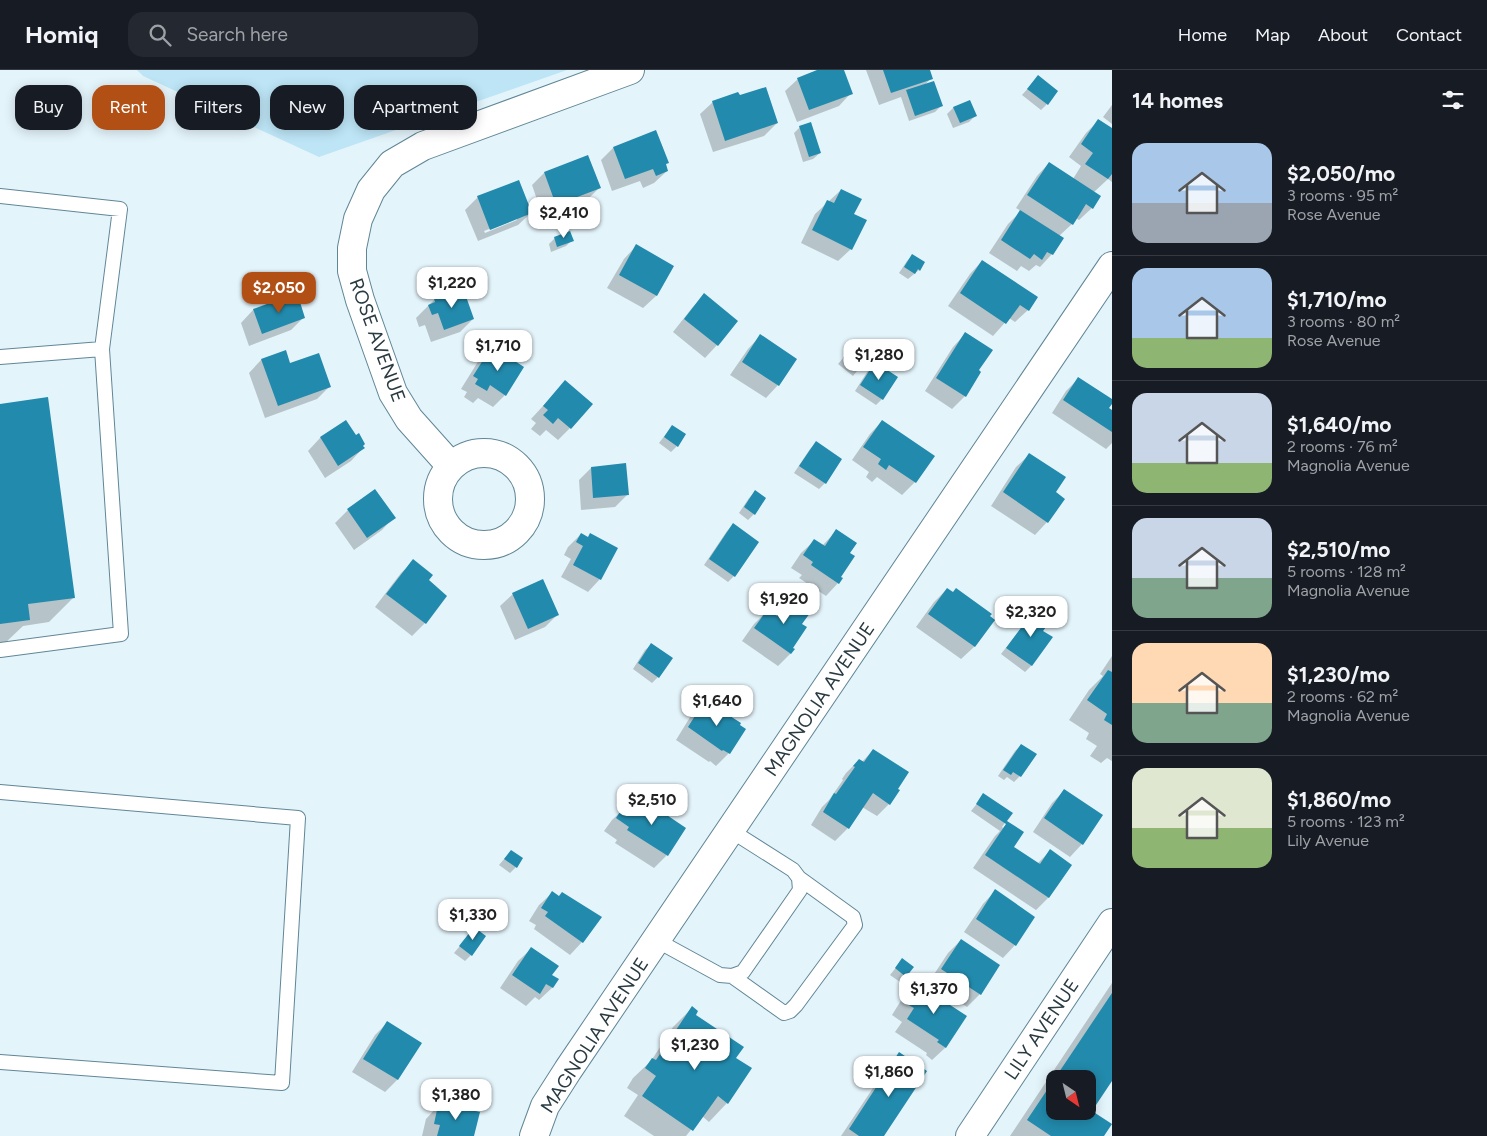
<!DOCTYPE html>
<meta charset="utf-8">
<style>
body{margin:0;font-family:Figtree,sans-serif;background:#242831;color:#f1f3f6;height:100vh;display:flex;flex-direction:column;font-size:19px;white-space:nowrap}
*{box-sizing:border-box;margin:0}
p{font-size:16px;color:#9ea1a6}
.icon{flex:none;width:28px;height:28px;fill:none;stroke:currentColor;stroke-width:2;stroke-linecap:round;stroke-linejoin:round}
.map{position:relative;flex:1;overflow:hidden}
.details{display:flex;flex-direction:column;background:#171b24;width:375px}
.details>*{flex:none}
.banner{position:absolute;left:15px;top:15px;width:475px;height:45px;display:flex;gap:10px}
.needle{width:32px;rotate:145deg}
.fabs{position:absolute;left:1046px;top:1000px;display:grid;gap:10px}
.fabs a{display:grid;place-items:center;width:50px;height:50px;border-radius:10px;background:#171b24;box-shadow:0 2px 12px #0003;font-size:25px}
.price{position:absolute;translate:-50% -42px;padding:0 11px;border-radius:10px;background:#fff;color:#222;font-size:16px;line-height:32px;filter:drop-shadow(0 1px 2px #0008)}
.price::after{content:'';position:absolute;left:50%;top:30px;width:15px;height:11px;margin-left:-8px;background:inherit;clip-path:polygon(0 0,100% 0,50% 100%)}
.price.active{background:#b24f15;color:#fff}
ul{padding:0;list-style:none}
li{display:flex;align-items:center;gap:15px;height:125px;padding:0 20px}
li+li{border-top:1px solid #363941}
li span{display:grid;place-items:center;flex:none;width:140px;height:100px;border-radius:15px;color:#555}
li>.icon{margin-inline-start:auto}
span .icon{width:60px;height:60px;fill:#fffc;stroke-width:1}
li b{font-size:21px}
h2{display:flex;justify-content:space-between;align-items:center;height:60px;padding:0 20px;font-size:21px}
.tag{padding:0 18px;border-radius:15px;background:#171b24;box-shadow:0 2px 12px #0003;font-size:18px;line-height:45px}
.tag.active{background:#b24f15;color:#fff}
header{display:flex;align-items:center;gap:30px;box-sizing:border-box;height:70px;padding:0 25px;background:#171b24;border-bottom:1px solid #363941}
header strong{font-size:24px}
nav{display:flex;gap:28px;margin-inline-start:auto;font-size:18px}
.search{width:350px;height:45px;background:#242831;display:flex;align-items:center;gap:12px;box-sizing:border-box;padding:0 18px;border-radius:15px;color:#9ea1a6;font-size:19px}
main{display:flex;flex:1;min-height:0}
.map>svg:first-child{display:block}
</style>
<header>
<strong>Homiq</strong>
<div class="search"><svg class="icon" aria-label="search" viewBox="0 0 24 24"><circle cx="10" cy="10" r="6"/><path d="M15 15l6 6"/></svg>Search here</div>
<nav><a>Home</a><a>Map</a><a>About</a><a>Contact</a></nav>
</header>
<main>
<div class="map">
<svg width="1112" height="1066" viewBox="0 0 1112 1066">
<rect width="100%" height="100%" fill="#e4f4fb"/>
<path fill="#bde5f6" d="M137 0H567L319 87 143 6Z"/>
<path fill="#0003" fill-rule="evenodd" d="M820 0H842L851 23 839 36 797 52 785 21 798 9Z
M866 0H928L931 8 924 16 941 36 935 42 909 51 901 27 879 35Z
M1038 7 1047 34 1041 40 1022 25Z
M970 31 975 46 969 52 953 58 947 44 953 38Z
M713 32 777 53 764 66 713 82 700 44Z
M1112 35V54L1103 47Z
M1099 50 1112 59V112L1108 109 1094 122 1092 138 1079 150 1076 148 1072 154 1059 166 1052 184 1040 197 1036 195 1029 201 1021 196 1017 201 989 183 1008 154 1021 141 1016 138 1037 106 1049 93 1073 109 1081 96 1069 87 1086 63Z
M800 57 820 83 813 89 803 92 794 63Z
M613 78 667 93 665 95 667 101 654 113 643 118 640 111 612 121 601 90Z
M544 103 599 118 586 131 543 147 532 115Z
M841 120 853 144 851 179 838 191 801 173 815 144Z
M478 127 531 143 518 155 478 171 465 140ZM517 148V150L485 163 484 161Z
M555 168 572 170 566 176 551 182 549 174Z
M636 176 672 196 656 226 643 238 607 218 624 189Z
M913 185 919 200 908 209 899 203 907 191Z
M982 191 1028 240 1015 252 1009 248 993 266 948 236 970 204Z
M704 225 717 275 705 288 673 262 692 238Z
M293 226 304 247 291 260 249 276 241 253 253 240Z
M435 229 473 249 460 262 431 272 425 255 419 257 416 248Z
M965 264 978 301 965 326 952 339 925 321 953 277Z
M760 266 778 315 766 328 730 305 748 279Z
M492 278 505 325 493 337 478 328 473 333 464 327 467 322 461 319 479 290Z
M850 280 865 291 853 306 838 294Z
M285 282 290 295 329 317 317 329 265 348 249 303 261 290Z
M875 293 882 329 876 335 855 321 869 299Z
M1079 308 1107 339 1112 342V373L1106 379 1052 343 1066 321Z
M565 312 570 358 558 370 546 360 540 366 531 359 536 353 531 349Z
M0 335 74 527 49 552 23 556 4 574 0 575Z
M882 351 933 386 915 412 902 425 877 407 872 412 866 407 869 402 852 390 870 364Z
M346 352 363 378 351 391 325 408 308 381 320 368Z
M672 356 677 376 671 382 659 373Z
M816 373 825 413 819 419 794 403 810 379Z
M1029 385 1054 423 1047 452 1035 465 991 436 1016 397Z
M591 398 628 424 615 437 581 440 579 410Z
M375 421 394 447 382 460 354 480 335 453 348 440Z
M755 422 754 444 748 450 739 443 749 428Z
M733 455 734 506 728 512 704 495 727 461Z
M836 461 849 484 839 507 838 513 826 526 799 508 802 505 791 498 801 483 814 471 822 476Z
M581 464 600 509 588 522 561 507 571 489 564 485 568 477Z
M414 491 427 510 445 526 425 553 412 566 375 537 401 503Z
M947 519 993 550 974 577 961 589 916 557 934 532Z
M513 524 557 545 545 557 515 570 500 536Z
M789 530 801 554 791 583 778 596 742 571 754 554 767 541 774 546Z
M1035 541 1042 561 1051 567 1031 596 1025 602 1001 584Z
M651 575 658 607 652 613 633 599 645 580Z
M1112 586V691L1107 688 1101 693 1090 686 1097 676 1086 669 1089 663 1069 650 1089 620 1103 606 1100 604Z
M705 632 729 683 716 696 710 691 709 692 676 670 692 644Z
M1021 675 1020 706 1014 712 1007 707 1004 710 998 706 1015 681Z
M873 680 889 734 877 746 862 737 848 758 835 771 811 755 822 737 829 730 843 710 842 709 846 703 859 690 862 692Z
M1064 721 1082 774 1070 787 1033 762 1052 733Z
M984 725 1011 744 1002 757 1003 758 1008 753 1013 777 1037 794 1050 781 1070 795 1048 828 1036 840 973 798 995 766 1000 761 971 741Z
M635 728 667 785 654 798 615 773 617 770 604 761 612 750Z
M511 781 516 797 510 803 499 795Z
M995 821 1015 875 1003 888 964 862 983 834Z
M552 823 582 872 570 885 534 859 536 855 529 851 539 835Z
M474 859 471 885 465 891 454 883Z
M961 870 980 924 967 937 929 912 948 883Z
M531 879 551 905 557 910 552 918 539 930 535 927 526 936 500 918 518 891Z
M902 890 906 906 900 912 890 905Z
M1112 913V1009L1090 1041 1102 1066H1010ZM1055 1009H1088V1041H1055Z
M915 916 965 946 945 978 932 990 926 985 927 983 895 962 902 952 892 945 902 929Z
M692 938 694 945 735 988 727 1033 709 1052 702 1046 686 1066H654L624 1046 638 1025 627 1018 633 1008 651 991 673 957Z
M387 953 420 973 397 1010 385 1022 352 1002 375 965Z
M899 984 883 1066H841L887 997Z
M438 1036 443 1037 472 1066H422L426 1049Z"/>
<path fill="#228aac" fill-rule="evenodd" d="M817 0H844L853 24 809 40 797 8Z
M883 0H930L933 9 891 23Z
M1038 5 1058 21 1048 35 1027 19Z
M934 11 943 36 915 46 906 20Z
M766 17 778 53 725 71 712 31 738 22 740 25Z
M970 30 977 46 960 53 953 37Z
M1098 49 1112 58V104L1108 109 1085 94 1093 83 1081 74Z
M811 52 821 83 809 87 799 56Z
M656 60 669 93 666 94 668 101 656 106 653 99 625 109 613 77Z
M588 85 601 118 556 135 544 102Z
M1049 92 1101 126 1093 139 1086 134 1073 155 1027 125Z
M519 110 532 143 490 160 477 126Z
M841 119 862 129 854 144 867 150 852 180 812 160 827 130 834 133Z
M1020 140 1064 168 1053 185 1047 182 1042 190 1034 184 1030 189 1001 170Z
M570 161 574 171 557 177 554 167Z
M636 174 674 196 657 226 619 205Z
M912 184 925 192 920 201 918 199 915 204 904 197Z
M982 190 1038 227 1029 241 1020 235 1006 254 960 223Z
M463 218 474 249 444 260 438 243 432 245 428 235 435 232 434 228Z
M704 223 738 251 718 276 684 249Z
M294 224 297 232H300L305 248 262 264 253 239Z
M965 262 993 280 979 300 981 302 966 327 936 308Z
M760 264 797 289 779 316 742 292Z
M492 276 524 297 506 326 490 315 487 321 475 314 478 309 473 306Z
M850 278 867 291 860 300 843 288Z
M286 280 290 293 319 283 331 317 278 336 261 289Z
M875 292 898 307 883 330 860 315Z
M1078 307 1112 329V334L1109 338 1112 340V362L1063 330Z
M565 310 593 334 571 359 558 348 553 354 543 345 548 340 543 336Z
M48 327 75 528 28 534 30 550 0 554V334Z
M346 350 356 365 359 363 365 374 363 376 365 378 338 396 320 367Z
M882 350 935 386 916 413 889 395 886 400 878 394 881 389 863 377Z
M672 355 686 364 678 377 664 367Z
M816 371 842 389 826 414 799 396Z
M1029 383 1066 407 1056 422 1065 429 1048 453 1003 422Z
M626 393 629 425 593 428 591 397Z
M375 419 396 448 367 468 347 439Z
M755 420 766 428 755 445 744 437Z
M733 453 759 472 735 507 709 489Z
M836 459 857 473 850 483 855 486 841 507 843 508 839 514 811 495 813 492 803 485 814 469 825 476Z
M581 463 588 467 590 463 618 478 601 510 573 495 583 476 576 472Z
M413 489 433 505 429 510 447 526 426 554 386 524Z
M543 509 559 545 528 559 512 523Z
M947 518 953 522 956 518 992 544 990 546 995 550 975 577 928 544Z
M789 528 810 543 802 554 807 557 793 578 795 579 791 584 754 558 767 540 777 546Z
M1035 539 1051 550 1043 561 1053 567 1032 596 1006 578Z
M651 573 673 588 659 608 638 593Z
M1108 600 1112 602V655L1104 650 1107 644 1087 630Z
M705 630 741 653 740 655 746 659 730 684 723 680 722 681 688 657Z
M1021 674 1037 684 1021 707 1013 702 1011 705 1003 700Z
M873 679 909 702 898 719 900 720 890 735 873 723 849 759 823 742 834 723 836 724 855 697 853 696 859 689 864 692Z
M1064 719 1103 745 1083 775 1044 748Z
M983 723 1013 743 1007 751 1024 762 1014 777 1040 794 1050 779 1072 795 1049 828 985 785 1006 754 976 734Z
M635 726 645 733 646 731 686 758 668 786 627 760 629 757 616 748 624 736 632 741 635 736 630 733Z
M511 780 523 788 517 798 504 789Z
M995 819 1035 847 1016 876 976 849Z
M552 821 559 826 562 822 602 847 583 873 545 846 548 842 541 838Z
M474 857 486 866 472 886 459 876Z
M961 869 1000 895 981 925 941 899Z
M531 877 559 896 552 905 559 909 553 918 546 914 540 924 512 905Z
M902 888 914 897 906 907 895 898Z
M914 915 926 922 927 920 967 946 946 978 937 972 939 970 907 949 914 938 903 932Z
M1112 923V1011L1092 1041 1112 1054 1104 1066H1051L1027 1050ZM1055 1009H1088V1041H1055Z
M692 936 698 941 696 945 744 977 736 988 752 998 728 1034 718 1026 693 1061 642 1026 656 1006 645 998 652 988 656 990Z
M387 951 422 973 398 1010 363 989Z
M899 982 927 1001 884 1066H859L849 1059Z
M444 1034 480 1042 474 1066H437L440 1055 434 1054 438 1035 444 1036Z"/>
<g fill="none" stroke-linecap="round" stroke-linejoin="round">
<defs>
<path id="service" d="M0 126 120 139 102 279
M0 287 102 279 121 564 0 580
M0 722 298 748 282 1013 0 992
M656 870 720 905 732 906 743 902 800 820 799 808 793 800 730 760
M732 906 784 943 790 941 796 935 855 855 853 847 799 808"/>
<path id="minor" d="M438 429a46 46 0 1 1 92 0a46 46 0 1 1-92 0Z
M451 396 409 349 393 323 360 230 352 201V178L358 149 371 120 392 94 423 76 630 0
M534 1066 545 1036 568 1000 1112 196
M970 1066 1112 853"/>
</defs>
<use href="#service" stroke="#608696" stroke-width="16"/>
<use href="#minor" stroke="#608696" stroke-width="30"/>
<use href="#service" stroke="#fff" stroke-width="14"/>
<use href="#minor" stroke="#fff" stroke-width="28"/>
</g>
<g text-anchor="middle" stroke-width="5" stroke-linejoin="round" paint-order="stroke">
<g font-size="19" fill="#293a41" stroke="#fff">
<text transform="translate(378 270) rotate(70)" y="7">ROSE AVENUE</text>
<text transform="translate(819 629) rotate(-56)" y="7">MAGNOLIA AVENUE</text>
<text transform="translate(1041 959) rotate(-56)" y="7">LILY AVENUE</text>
<text transform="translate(594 965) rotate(-57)" y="7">MAGNOLIA AVENUE</text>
</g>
</g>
</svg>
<div class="fabs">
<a><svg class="needle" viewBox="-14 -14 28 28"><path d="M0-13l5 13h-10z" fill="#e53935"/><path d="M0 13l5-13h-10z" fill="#9ea1a6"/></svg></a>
</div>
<b class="price" style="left:564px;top:169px">$2,410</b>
<b class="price" style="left:452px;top:239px">$1,220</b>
<b class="price active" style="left:279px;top:244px">$2,050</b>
<b class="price" style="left:498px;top:302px">$1,710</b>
<b class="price" style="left:879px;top:311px">$1,280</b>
<b class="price" style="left:784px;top:555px">$1,920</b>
<b class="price" style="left:1031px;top:568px">$2,320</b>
<b class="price" style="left:717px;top:657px">$1,640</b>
<b class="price" style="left:652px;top:756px">$2,510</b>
<b class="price" style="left:473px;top:871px">$1,330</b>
<b class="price" style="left:934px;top:945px">$1,370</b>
<b class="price" style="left:695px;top:1001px">$1,230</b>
<b class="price" style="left:889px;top:1028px">$1,860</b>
<b class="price" style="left:456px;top:1051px">$1,380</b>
<div class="banner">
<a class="tag">Buy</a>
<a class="tag active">Rent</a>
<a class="tag">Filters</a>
<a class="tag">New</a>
<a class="tag">Apartment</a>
</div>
</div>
<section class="details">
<h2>14 homes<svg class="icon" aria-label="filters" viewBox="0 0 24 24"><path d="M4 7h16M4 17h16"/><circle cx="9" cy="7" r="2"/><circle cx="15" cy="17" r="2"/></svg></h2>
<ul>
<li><span style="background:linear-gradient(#a9c7e8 60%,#9aa5b1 0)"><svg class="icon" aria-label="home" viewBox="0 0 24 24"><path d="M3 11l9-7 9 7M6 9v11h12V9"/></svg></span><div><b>$2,050/mo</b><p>3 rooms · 95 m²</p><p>Rose Avenue</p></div></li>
<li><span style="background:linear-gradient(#a9c7e8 70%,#8fb573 0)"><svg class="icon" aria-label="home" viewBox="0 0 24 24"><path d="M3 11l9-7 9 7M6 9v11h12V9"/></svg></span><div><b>$1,710/mo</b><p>3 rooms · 80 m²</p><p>Rose Avenue</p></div></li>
<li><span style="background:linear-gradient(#c9d6e8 70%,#8fb573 0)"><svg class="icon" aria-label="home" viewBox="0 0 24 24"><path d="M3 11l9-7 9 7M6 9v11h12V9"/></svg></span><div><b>$1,640/mo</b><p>2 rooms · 76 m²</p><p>Magnolia Avenue</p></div></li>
<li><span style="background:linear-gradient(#c9d6e8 60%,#7fa58c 0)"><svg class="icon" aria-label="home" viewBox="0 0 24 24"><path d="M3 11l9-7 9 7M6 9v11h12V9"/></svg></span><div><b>$2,510/mo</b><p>5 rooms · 128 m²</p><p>Magnolia Avenue</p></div></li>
<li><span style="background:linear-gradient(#ffd9b3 60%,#7fa58c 0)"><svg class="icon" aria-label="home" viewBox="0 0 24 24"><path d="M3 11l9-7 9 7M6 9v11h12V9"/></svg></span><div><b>$1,230/mo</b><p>2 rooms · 62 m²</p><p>Magnolia Avenue</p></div></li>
<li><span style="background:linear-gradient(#dfe7d0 60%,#8fb573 0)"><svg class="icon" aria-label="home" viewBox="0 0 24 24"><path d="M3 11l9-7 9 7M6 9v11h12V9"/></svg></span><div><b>$1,860/mo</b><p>5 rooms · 123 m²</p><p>Lily Avenue</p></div></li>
</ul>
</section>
</main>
